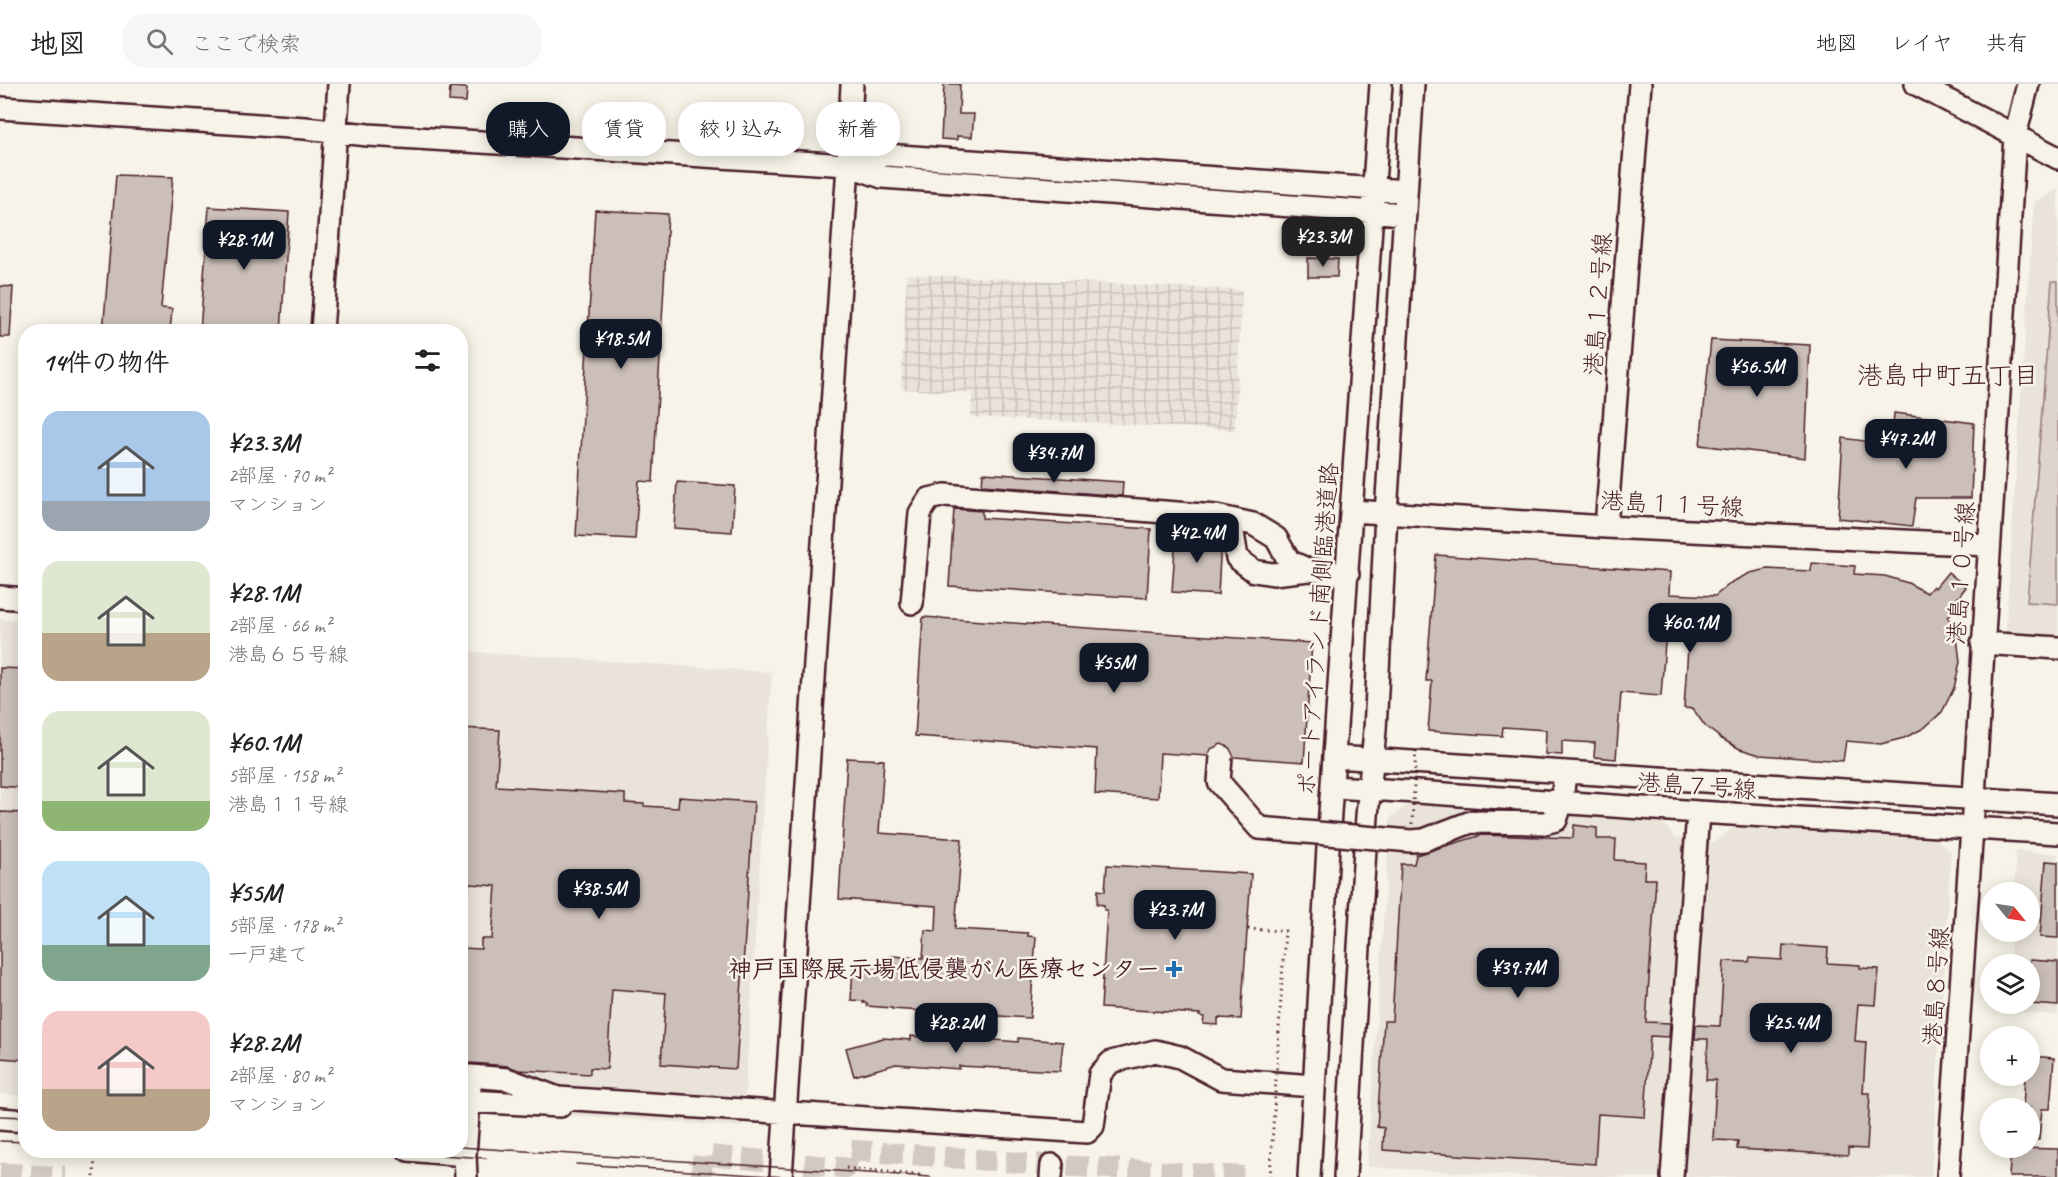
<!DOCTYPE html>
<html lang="ja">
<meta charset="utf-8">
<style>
body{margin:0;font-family:Caveat,"Klee One",sans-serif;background:#f6f6f6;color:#222;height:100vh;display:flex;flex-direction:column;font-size:22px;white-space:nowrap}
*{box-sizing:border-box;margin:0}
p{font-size:20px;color:#767676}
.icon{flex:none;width:33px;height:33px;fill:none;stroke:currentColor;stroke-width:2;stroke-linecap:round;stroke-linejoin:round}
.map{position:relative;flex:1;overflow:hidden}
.panel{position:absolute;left:18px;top:240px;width:450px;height:834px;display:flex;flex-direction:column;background:#fff;border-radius:24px;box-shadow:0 3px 15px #0003}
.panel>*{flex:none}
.guide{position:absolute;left:486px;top:18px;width:570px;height:54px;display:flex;gap:12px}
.needle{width:39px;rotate:120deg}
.fabs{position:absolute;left:1980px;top:798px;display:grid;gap:12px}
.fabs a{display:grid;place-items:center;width:60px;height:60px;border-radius:50%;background:#fff;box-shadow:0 3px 15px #0003;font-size:30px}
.price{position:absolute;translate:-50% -51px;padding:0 14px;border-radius:12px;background:#111827;color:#fff;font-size:20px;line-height:39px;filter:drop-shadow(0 2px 3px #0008)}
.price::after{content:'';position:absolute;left:50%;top:36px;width:18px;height:14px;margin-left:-9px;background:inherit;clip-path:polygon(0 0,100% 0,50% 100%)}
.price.on{background:#222;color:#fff}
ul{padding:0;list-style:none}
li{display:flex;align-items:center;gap:18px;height:150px;padding:0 24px}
li span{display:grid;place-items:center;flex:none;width:168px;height:120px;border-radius:18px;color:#555}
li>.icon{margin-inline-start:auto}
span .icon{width:72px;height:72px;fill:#fffc;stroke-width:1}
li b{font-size:26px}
h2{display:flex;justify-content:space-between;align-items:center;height:72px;padding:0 24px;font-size:26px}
.tag{padding:0 21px;border-radius:24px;background:#fff;box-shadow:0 3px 15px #0003;font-size:21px;line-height:54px}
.tag.on{background:#111827;color:#fff}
header{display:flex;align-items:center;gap:36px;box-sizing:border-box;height:84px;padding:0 30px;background:#fff;border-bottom:2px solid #e0e0e0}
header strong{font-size:28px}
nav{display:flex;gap:33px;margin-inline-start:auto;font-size:21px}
.search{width:420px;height:54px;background:#f6f6f6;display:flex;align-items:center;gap:15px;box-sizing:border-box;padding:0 21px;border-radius:24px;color:#767676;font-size:22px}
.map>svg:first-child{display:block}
</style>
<header>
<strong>地図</strong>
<div class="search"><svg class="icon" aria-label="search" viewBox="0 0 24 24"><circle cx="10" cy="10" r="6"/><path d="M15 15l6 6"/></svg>ここで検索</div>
<nav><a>地図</a><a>レイヤ</a><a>共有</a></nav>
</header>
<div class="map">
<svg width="2058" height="1093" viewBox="0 0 2058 1093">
<defs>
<pattern id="industrial-grid" width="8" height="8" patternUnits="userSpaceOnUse" patternTransform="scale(1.5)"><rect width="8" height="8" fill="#eae3da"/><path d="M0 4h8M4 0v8" fill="none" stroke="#cac2bb"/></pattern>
</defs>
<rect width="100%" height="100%" fill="#f7f3e8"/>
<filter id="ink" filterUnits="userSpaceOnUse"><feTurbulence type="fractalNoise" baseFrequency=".0167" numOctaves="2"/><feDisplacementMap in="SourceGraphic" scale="12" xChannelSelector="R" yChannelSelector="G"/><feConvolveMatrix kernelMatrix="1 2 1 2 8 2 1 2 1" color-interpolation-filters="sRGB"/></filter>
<g filter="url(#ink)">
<path fill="#eae3da" d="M2058 105V559L2005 555 2034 118Z
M0 535 25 537V1012L0 1010Z
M460 567 772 588 743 1043 480 1025 477 1042 461 1041Z
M1407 721 1660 736 1675 753 1715 758 1735 742 1936 755 1951 768 1931 1093H1539L1367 1083 1390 734Z
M2016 767 2058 770V931L2007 927V920H2030V880H2010L2011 848H2030V808H2014Z"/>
<path fill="url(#industrial-grid)" d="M907 190 1242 206 1235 346 971 333 972 309 901 305Z"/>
<path fill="#ded4cc" stroke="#947a7c" stroke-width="1.5" d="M2052 197H2058V520L2027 518Z"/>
<path fill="#ccbfb9" stroke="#4a1f2b" stroke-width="1.5" d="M944 0H960L959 30H974L972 53 957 52V56L941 55Z
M450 3 467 4 466 18 449 17Z
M116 91 173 93 161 224 172 225 170 248H103Z
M209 123 289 128 281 248H200Z
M595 126 668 130 653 398 639 397 635 455 576 452Z
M1308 174 1338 175 1337 193H1308Z
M0 202 13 203 10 253H0Z
M1711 256 1810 261 1805 374 1700 361Z
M1894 329 1974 339 1971 414H1916L1912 442 1838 434 1843 354 1892 361Z
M983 389 1123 398 1122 412 982 401Z
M677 398 735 402 732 448 674 444Z
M954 425 982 427V434L1151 445 1147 514 949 502Z
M1176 449 1217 452 1221 455 1218 511 1172 508Z
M1436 471 1670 488 1669 510 1715 512 1732 498 1750 489 1768 485 1811 487 1812 479 1855 482 1854 490 1885 492 1908 499 1927 509 1933 502 1935 504 1948 488 1966 503 1953 520 1956 523 1948 533 1957 553 1960 578 1954 604 1942 628 1924 644 1904 654 1881 660 1846 657 1843 677 1760 671 1740 665 1722 655 1705 642 1693 625 1684 624 1690 534 1667 532 1661 612 1621 609 1616 675 1594 673 1595 659 1562 657V671L1545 670 1546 646 1503 643 1502 652 1428 647 1432 597H1426Z
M923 533 1312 559 1304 678 1234 673 1229 663 1221 660 1211 665 1208 672 1160 669 1158 714 1095 710 1097 665 915 652Z
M0 584 26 585V704L0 702Z
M460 644 500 646 496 702 625 710V719L644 720V722L678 724 679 713 754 718 736 985 661 980 666 909 612 905 607 985 590 984V990L518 986 508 982 471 979 460 982V864L481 865V855H492L496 802 460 799Z
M847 674 884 676 879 749 962 755 955 845 1028 849V852L1036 853 1030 934 892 925V924L867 922V919H863L864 917 851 916 853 884H858L859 879 890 881 891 872 923 874 925 846 936 847 937 822 839 815Z
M0 728 26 729V976L0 974Z
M1574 741 1597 744V755H1616L1615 776 1645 778 1644 795H1656L1646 938 1670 939 1669 953 1650 952 1645 1033 1598 1030 1595 1080 1383 1066 1384 1044 1377 1043 1384 937H1392L1401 780H1414L1416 771 1482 751 1573 754Z
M2046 777 2058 778V854L2040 853Z
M1107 781 1251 790 1241 935 1218 934V941L1203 940 1204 933 1199 932 1200 930 1101 924 1107 826H1104V821L1097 820 1098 806 1105 807Z
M1783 861 1828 864 1827 879 1860 881V884L1879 885 1876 921 1858 920 1855 957 1866 958 1863 1009H1870L1867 1065 1848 1064V1071L1737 1065 1738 1057 1713 1056 1716 996H1706L1708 955H1695L1696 941 1720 942 1724 877 1749 878 1750 874 1782 876Z
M2030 876 2058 878V922L2030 920Z
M911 952 960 957V953L1018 958V954L1063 958 1060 987 959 982V985L896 980 854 992 846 964 883 954 911 956Z
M2030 972 2054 974 2050 1025H2042L2039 1056 2030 1055V1024H2023L2025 992H2030Z
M2011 1064 2058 1065V1093H2009Z"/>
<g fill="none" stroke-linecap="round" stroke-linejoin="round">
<path stroke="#d4c9c2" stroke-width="21" stroke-dasharray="21 10" stroke-linecap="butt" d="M0 1089 65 1093
M701 1093 703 1071 846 1084 849 1066 1052 1081 1251 1093"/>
<defs>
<path id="minor" d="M1916 0 2058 74
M0 24 305 44 368 51 848 81 882 93 1405 130
M848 81 885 71 1406 107
M322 248 339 0
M1352 427 1606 443 1989 461
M1216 432 1233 449 1237 474 1254 487 1273 490 1309 486 1348 490
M1606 443 1640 0
M0 513 26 515
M912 519 920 429 929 415 945 411 1216 432 1253 440 1276 454 1289 477 1309 486
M1982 559 2058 564
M1335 673 2058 720
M1333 703 1417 708 1698 728 2058 749
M1544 739 1556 736 1562 718 1565 688
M470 992 507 995 558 1014 1087 1048 1093 1042 1100 990 1111 978 1155 967 1180 973 1221 995 1314 1002
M469 1017 560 1022
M0 1035 26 1037
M408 1066 465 1071
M466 1093 465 1071 470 1004
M781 1093 848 81 852 0
M1051 1093 1052 1081
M1309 1093 1330 729 1381 0
M1345 1093 1367 732 1375 646 1386 430 1413 0
M1672 1093 1698 728
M1948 1093 1972 744 2015 52 2028 0"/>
</defs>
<use href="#minor" stroke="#4a1f2b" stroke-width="26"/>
<path stroke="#4a1f2b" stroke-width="3" stroke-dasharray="1.5 4.5" stroke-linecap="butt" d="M846 1084 919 1091V1093
M94 1093 95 1066"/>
<use href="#minor" stroke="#f7f3e8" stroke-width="21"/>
<path stroke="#4a1f2b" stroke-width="1.5" d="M0 1032 26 1033
M0 1057 26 1058
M460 1063 931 1093
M365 1066 486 1074
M576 1080 786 1093"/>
<defs>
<path id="minor-bridge" d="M1221 673 1219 698 1259 744 1411 757 1424 756 1471 738 1544 739"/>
</defs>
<use href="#minor-bridge" stroke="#4a1f2b" stroke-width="26" stroke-linecap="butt"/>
<path stroke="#4a1f2b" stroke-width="3" stroke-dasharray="1.5 4.5" stroke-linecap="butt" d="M1412 740 1416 664
M1248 845 1285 847 1270 1093"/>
<use href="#minor-bridge" stroke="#f7f3e8" stroke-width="21"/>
</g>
</g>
<path fill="#1f6fb2" stroke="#f7f3e8" stroke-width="2" d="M1171 876h6v6h6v6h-6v6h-6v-6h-6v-6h6z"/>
<g text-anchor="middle" stroke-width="5" stroke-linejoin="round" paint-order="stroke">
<g font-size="24" fill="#4a1f2b" stroke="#f7f3e8">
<text transform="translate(1598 220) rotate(-86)" y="8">港島１２号線</text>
<text transform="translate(1672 420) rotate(3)" y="8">港島１１号線</text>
<text transform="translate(1961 489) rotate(-86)" y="8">港島１０号線</text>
<text transform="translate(1318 545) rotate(-86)" y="8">ポートアイランド南側臨港道路</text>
<text transform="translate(1697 702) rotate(4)" y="8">港島７号線</text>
<text transform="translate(1936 902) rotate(-86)" y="8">港島８号線</text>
</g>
<g font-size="24" font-weight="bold" fill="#4a1f2b" stroke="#f7f3e8" text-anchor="end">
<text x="1160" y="893">神戸国際展示場低侵襲がん医療センター</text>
</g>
<g font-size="26" fill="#4a1f2b" stroke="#f7f3e8">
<text x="1948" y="300">港島中町五丁目</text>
</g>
</g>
</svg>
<div class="fabs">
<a><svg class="needle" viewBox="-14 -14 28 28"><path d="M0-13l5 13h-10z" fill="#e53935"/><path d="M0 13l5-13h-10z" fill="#767676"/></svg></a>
<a><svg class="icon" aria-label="layers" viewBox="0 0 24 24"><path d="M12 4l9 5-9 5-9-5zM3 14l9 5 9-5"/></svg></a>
<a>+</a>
<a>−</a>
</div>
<b class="price on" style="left:1323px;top:184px">¥23.3M</b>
<b class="price" style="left:244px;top:187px">¥28.1M</b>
<b class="price" style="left:621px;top:286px">¥18.5M</b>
<b class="price" style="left:1757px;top:314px">¥56.5M</b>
<b class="price" style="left:1906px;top:386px">¥47.2M</b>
<b class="price" style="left:1054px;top:400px">¥34.7M</b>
<b class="price" style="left:1197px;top:480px">¥42.4M</b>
<b class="price" style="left:1690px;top:570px">¥60.1M</b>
<b class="price" style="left:1114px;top:610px">¥55M</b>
<b class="price" style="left:599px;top:836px">¥38.5M</b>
<b class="price" style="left:1175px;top:857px">¥23.7M</b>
<b class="price" style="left:1518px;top:915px">¥39.7M</b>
<b class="price" style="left:956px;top:970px">¥28.2M</b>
<b class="price" style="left:1791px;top:970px">¥25.4M</b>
<div class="guide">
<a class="tag on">購入</a>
<a class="tag">賃貸</a>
<a class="tag">絞り込み</a>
<a class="tag">新着</a>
</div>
<section class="panel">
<h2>14件の物件<svg class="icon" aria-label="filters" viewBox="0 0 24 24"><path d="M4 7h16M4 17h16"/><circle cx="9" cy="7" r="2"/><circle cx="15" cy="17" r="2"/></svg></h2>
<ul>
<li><span style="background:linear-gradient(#a9c7e8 75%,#9aa5b1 0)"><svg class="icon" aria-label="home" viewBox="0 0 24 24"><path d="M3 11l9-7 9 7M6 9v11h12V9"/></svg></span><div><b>¥23.3M</b><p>2部屋 · 70 m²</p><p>マンション</p></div></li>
<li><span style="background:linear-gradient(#dfe7d0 60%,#b9a48a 0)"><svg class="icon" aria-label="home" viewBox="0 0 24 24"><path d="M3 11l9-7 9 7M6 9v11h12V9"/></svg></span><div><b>¥28.1M</b><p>2部屋 · 66 m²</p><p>港島６５号線</p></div></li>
<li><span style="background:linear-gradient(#dfe7d0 75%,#8fb573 0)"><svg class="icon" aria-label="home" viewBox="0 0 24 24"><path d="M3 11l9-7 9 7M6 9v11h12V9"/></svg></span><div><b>¥60.1M</b><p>5部屋 · 158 m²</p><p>港島１１号線</p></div></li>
<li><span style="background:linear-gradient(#bfe0f5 70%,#7fa58c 0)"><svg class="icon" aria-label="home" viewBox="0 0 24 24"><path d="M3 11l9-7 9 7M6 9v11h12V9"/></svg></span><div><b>¥55M</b><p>5部屋 · 178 m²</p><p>一戸建て</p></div></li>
<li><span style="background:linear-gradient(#f6c9c9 65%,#b9a48a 0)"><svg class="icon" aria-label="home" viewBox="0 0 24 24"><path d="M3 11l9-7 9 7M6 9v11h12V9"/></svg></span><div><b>¥28.2M</b><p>2部屋 · 80 m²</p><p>マンション</p></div></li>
</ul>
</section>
</div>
